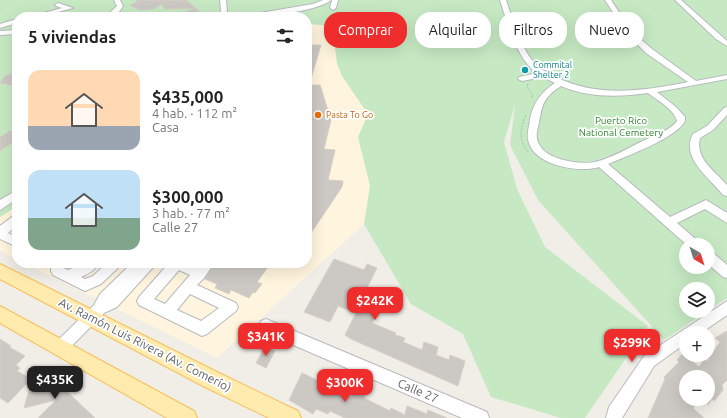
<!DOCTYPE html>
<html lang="es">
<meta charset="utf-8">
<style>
body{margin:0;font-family:Ubuntu,sans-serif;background:#f6f6f6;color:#222;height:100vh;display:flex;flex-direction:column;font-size:15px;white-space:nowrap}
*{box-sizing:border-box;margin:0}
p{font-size:13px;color:#767676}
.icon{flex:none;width:22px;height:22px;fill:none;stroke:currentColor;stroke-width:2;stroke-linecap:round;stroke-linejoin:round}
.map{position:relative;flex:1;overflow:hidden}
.details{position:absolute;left:12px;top:12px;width:300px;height:256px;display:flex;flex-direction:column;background:#fff;border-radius:16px;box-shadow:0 4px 16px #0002}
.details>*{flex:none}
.guide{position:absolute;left:324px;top:12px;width:343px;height:36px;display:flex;gap:8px}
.needle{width:26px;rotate:141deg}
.controls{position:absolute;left:679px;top:238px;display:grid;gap:8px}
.controls a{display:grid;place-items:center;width:36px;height:36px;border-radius:50%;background:#fff;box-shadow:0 4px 16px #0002;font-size:20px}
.price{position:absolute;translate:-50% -34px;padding:0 9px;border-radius:8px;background:#f02d2d;color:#fff;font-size:13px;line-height:26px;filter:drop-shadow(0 1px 2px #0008)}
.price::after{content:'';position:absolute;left:50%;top:24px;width:12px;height:9px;margin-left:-6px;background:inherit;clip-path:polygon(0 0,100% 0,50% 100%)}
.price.on{background:#222;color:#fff}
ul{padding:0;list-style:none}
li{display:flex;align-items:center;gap:12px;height:100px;padding:0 16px}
li span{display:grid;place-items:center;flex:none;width:112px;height:80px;border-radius:12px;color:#555}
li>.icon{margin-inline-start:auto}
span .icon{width:48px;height:48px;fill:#fffc;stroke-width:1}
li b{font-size:17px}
h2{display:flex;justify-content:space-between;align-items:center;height:48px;padding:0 16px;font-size:17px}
.pill{padding:0 14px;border-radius:16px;background:#fff;box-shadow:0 4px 16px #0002;font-size:14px;line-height:36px}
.pill.on{background:#f02d2d;color:#fff}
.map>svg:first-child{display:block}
</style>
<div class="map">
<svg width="727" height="418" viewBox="0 0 727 418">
<rect width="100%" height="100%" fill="#f1eee7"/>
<path fill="#fff5de" d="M307 24 322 25 333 30 337 64 342 76 368 114 358 137 370 186 364 224 217 358 24 263H307Z
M17 206V260L0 251V217Z"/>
<path fill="#c6e9c3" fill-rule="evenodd" d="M0 0H727V298L708 310V289H686V311H707L664 340 538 200 510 145 515 105 504 142 517 189 545 247 648 326 585 418H561L491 397 463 334 411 304 364 224 370 186 358 137 368 114 342 76 337 64 333 30 322 25 307 24V17H17V206L0 217ZM686 245H708V267H686Z"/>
<path fill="#ccc9c4" stroke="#d6cfc5" d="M136 0H187L205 17H173L195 8 165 9 161 4 154 9 139 10 130 5 137 2Z
M307 45H321L309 85 307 84Z
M17 72V88L10 85 0 83 5 76Z
M307 85H320L331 120 324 149 335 150 328 180 343 181 342 187 307 239Z
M10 131 17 132V139L0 151V137Z
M334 259 364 270 367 264 377 268 362 298 370 301 368 306 378 311 372 323 396 333 395 335 405 338 403 342 422 350 424 342 438 347 436 355 449 360 450 355 465 361 458 386 351 339 345 335 356 313 338 306 330 322 304 312Z
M215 263H271L257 282 262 284 255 293 253 292 249 298 231 290 229 294 215 288 217 284 205 279Z
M727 331V380L722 385 723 390 714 401 712 399 708 405V377H686V399H701L693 408 704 418H648L665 379 664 377 679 362 677 360 683 353 699 367 704 359 707 361 720 342 715 338Z
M0 339 11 346 9 347 25 356 16 365 20 368 17 371 31 379 8 403 0 398Z
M265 347 275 351 266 368 256 363Z
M49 372 62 383 60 385 95 418H38L56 400 24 408 32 380 37 383Z
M302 373 352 397 354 393 365 396 364 398 390 411 391 408 405 415 407 406 427 414 428 410 447 418H345L330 411 328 414 316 409 313 414 289 400Z"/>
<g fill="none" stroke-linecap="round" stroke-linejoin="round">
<defs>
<path id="minor" d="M114 0H120L123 6C119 14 113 17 105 17L117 6Z
M220 0H226L227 11 224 17H218L221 11Z
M323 0H331C316 12 264 17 245 17L248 15 313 4Z
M332 0H338L336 8 333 10 330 8Z
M500 0H506C513 21 520 47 535 64 540 70 549 73 556 77 597 98 644 91 688 82L646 53 627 34 605 0H611L632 32 652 49 696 81 727 75V79L657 92 676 107 685 117V121C676 138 627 156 608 164L670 217 706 200 727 213V223L705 209 677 223 699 242 701 245H687L599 167C580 173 536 166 529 143 526 135 529 128 530 119 533 103 541 92 555 83L543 77 522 81 518 79 519 77 537 73C517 60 507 22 500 0ZM561 86C588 98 620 97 648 93 657 100 674 109 677 121 671 130 655 135 645 140 630 147 612 158 595 162 580 165 546 160 539 144 535 137 537 131 539 123 542 104 544 97 561 86Z
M675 0H681L727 41V46L716 39Z
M58 3 73 8 40 17H29L62 8 56 6 55 5Z
M17 19V23L0 28V24Z
M17 30V34L0 35V31Z
M727 107V115L713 130 700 138C695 159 714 170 727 185V196L723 195C710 178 680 158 693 134L707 126 724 108Z
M17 190V199L0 210V200Z
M17 215V225L8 233 17 237V247L0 239V226L13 216Z
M708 251 712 252 727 265V278L723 277 708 264Z
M51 263H63V268L68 270 84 263H96L97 265C94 272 87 274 81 277L85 279 93 276 107 263H121L119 267 101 284 85 291 53 275 51 271Z
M132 263H157L117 307 104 313 65 353 60 355 55 353 53 348 55 343 94 305 100 294Z
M169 263H189L197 267 200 263H214L204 278 197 285 236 303 238 307 236 311 207 334 202 336 139 305 137 301 139 297ZM179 270 190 275 165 304 154 299ZM190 294 219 308 201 321 177 310Z
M727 301V315L701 333H686V343L654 366 622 418H606L609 407 644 356Z
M266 319 487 412 489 418H462L261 331 259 326 261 321Z"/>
<path id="major" d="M0 264 219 373 298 411 301 418H269L205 387 0 279Z
M0 306 194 411 197 418H167L0 323Z"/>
</defs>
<use href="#minor" stroke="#b7babe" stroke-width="2"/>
<use href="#major" stroke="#f7bf5a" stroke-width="2"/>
<path stroke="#9ccda6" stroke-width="1" stroke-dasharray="2.5 1" stroke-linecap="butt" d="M528 84 527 87 532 94V98
M526 115C520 129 518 140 528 152"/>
<use href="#minor" fill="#fff" fill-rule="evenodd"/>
<use href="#major" fill="#ffebae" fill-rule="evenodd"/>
</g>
<circle fill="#0f9aa8" stroke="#fff" stroke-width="1.5" cx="525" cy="70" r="4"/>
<circle fill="#e8710a" stroke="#fff" stroke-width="1.5" cx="318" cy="115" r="4"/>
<g text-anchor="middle" stroke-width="3.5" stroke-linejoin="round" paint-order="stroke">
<g font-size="9" fill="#0d838f" stroke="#fff" text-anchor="start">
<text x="533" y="68">Commital<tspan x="533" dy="10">Shelter 2</tspan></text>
</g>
<g font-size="9" fill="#c56008" stroke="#fff" text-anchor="start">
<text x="326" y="118">Pasta To Go</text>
</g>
<g font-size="10" fill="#338331" stroke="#fff">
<text x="621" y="124">Puerto Rico<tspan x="621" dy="12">National Cemetery</tspan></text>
</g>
<g font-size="12" fill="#5e6368" stroke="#fff">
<text transform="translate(145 345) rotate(27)" y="4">Av. Ramón Luis Rivera (Av. Comerío)</text>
<text transform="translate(418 391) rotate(23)" y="4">Calle 27</text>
</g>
</g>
</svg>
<div class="controls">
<a><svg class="needle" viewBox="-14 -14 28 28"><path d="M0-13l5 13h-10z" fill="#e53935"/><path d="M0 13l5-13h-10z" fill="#767676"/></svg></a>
<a><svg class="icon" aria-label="layers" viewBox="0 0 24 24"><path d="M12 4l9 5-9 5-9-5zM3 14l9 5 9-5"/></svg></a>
<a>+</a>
<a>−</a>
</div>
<b class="price" style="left:375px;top:321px">$242K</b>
<b class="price" style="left:266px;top:357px">$341K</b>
<b class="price" style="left:632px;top:363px">$299K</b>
<b class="price on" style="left:55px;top:400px">$435K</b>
<b class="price" style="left:345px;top:403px">$300K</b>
<div class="guide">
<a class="pill on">Comprar</a>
<a class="pill">Alquilar</a>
<a class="pill">Filtros</a>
<a class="pill">Nuevo</a>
</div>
<section class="details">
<h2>5 viviendas<svg class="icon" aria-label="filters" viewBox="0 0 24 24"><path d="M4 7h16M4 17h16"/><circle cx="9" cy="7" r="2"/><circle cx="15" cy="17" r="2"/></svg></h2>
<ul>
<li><span style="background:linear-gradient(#ffd9b3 70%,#9aa5b1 0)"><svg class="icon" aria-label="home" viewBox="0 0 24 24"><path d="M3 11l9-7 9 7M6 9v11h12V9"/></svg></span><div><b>$435,000</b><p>4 hab. · 112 m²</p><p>Casa</p></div></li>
<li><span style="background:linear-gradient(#bfe0f5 60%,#7fa58c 0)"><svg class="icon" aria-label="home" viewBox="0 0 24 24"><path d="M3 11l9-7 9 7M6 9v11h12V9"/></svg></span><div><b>$300,000</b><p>3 hab. · 77 m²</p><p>Calle 27</p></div></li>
</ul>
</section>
</div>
